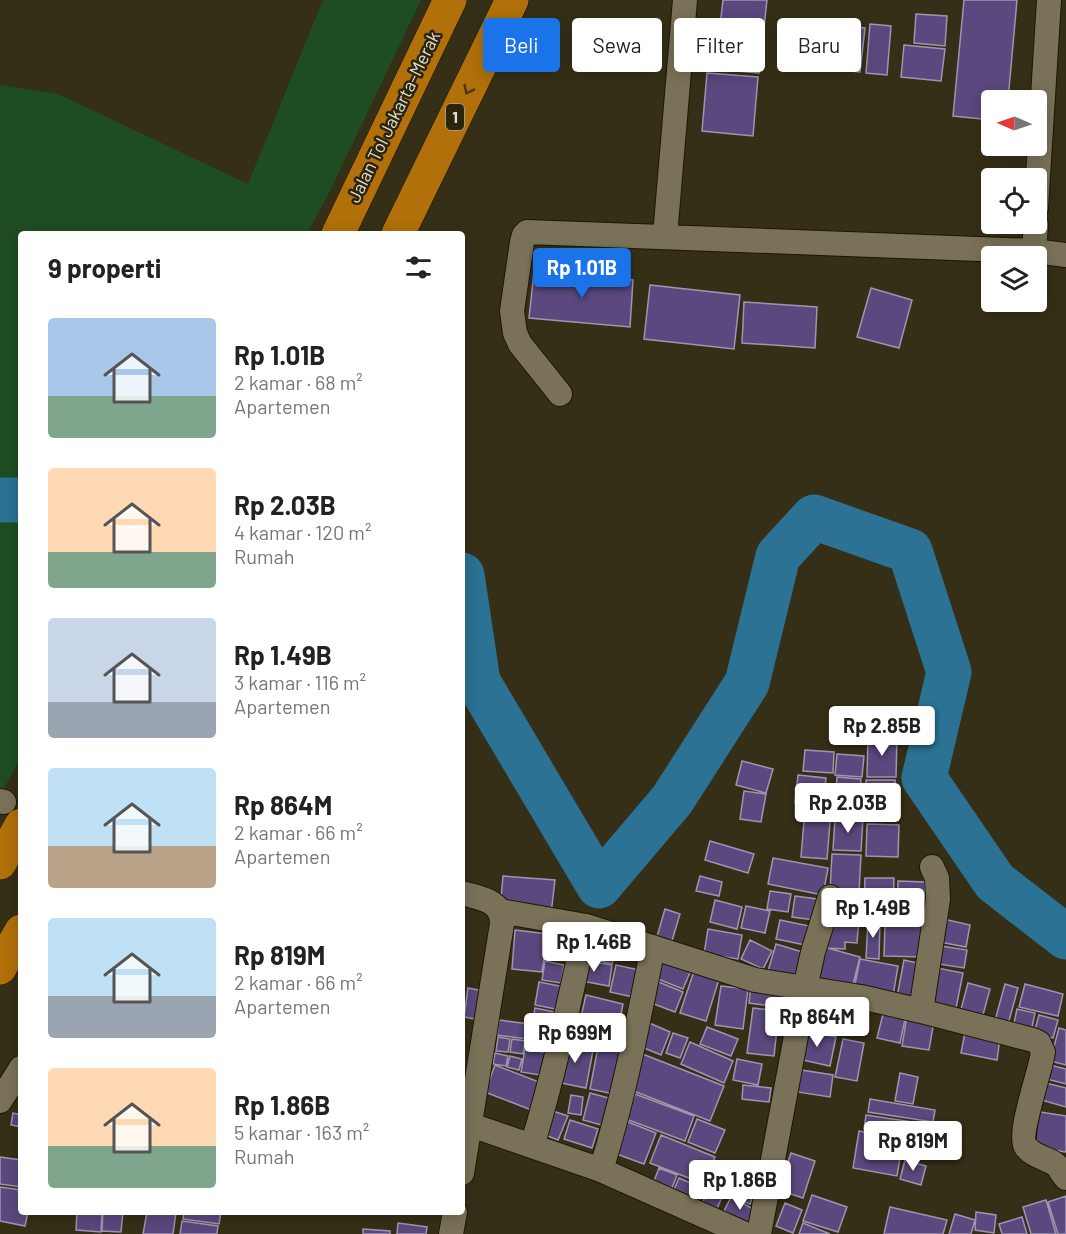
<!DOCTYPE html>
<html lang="id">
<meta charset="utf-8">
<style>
body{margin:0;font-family:Barlow,sans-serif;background:#f6f6f6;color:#222;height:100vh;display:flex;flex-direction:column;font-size:22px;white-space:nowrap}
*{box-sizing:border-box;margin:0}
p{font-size:20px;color:#767676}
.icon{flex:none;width:33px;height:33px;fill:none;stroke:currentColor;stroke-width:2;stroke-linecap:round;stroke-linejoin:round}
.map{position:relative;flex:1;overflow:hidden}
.panel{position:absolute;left:18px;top:231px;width:447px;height:984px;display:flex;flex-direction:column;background:#fff;border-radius:6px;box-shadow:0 3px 15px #0003}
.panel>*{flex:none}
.hud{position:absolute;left:483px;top:18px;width:492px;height:54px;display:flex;gap:12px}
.needle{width:39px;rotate:272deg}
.buttons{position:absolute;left:981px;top:90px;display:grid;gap:12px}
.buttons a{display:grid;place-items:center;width:66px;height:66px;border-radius:6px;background:#fff;box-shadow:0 3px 15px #0003;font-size:30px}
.price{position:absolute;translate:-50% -51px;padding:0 14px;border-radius:6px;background:#fff;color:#222;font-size:20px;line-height:39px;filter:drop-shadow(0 2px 3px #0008)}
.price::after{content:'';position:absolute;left:50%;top:36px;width:18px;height:14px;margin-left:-9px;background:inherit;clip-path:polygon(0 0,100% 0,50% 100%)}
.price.on{background:#1a73e8;color:#fff}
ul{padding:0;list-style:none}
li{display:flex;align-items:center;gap:18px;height:150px;padding:0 30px}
li span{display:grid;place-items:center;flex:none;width:168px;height:120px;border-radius:6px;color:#555}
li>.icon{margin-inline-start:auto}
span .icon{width:72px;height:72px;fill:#fffc;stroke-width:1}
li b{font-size:26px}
h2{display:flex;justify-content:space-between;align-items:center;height:72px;padding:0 30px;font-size:26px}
.tag{padding:0 21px;border-radius:6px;background:#fff;box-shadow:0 3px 15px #0003;font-size:21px;line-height:54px}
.tag.on{background:#1a73e8;color:#fff}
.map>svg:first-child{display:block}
</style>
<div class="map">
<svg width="1066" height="1234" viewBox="0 0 1066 1234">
<rect width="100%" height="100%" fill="#362f17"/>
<path fill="#1f4d22" d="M323 0H421L331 189 307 234H21V758L0 795V85L58 94 248 184Z"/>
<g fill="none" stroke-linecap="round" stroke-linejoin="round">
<path stroke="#2b7294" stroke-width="45" d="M0 500H21
M462 575 478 682 599 886 672 800 747 683 778 556 814 517 910 551 949 672 924 778 995 882 1066 937"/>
</g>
<path fill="#5a487e" stroke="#9d96b0" stroke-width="1.5" d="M723 0H767L759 73 715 69Z
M964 0H1017L1008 100H992V120L953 116Z
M916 14 947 16 945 46 914 43Z
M794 21 865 28 860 72 790 65Z
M870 24 891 26 887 75 866 73Z
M904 45 945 49 941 81 901 77Z
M707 73 758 77 753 136 702 131Z
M534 272 633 280 630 327 529 318Z
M650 285 740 295 734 349 644 339Z
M871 288 912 300 899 348 857 337Z
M744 302 817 307 815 348 742 343Z
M868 738H897L896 777H867Z
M805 750 834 752 833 773 803 771Z
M837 754 864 756 862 777 835 775Z
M742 761 773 769 766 793 736 785Z
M798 775 826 778 823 806 795 803Z
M837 777 861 779 859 811 835 809Z
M866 780H895V819H866Z
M744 791 766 794 761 822 740 819Z
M805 809 831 811 827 859 801 857Z
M835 817 863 818 861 851 833 850Z
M867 824 899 825 898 857 866 856Z
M710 841 754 854 748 873 705 860Z
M832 854 861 855 859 892 830 891Z
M773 858 828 868 823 895 768 884Z
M503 876 555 880 551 914 500 910Z
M700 876 722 882 719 896 696 891Z
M865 878H894L893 916 864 915Z
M898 881 925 882 924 918 897 917Z
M770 891 791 894 788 912 767 909Z
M795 896 825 900 822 921 792 917Z
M715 900 742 907 737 929 710 922Z
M746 906 770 911 765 933 741 928Z
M665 909 680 914 671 944 656 940Z
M828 917 859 919 857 943 845 942V949L826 948Z
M939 918 970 925 966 947 934 941Z
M868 919 880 920 879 959 866 958Z
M780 920 814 927 810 946 776 939Z
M885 924 925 925 924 957 884 956Z
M708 929 742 935 738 959 704 954Z
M515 930 547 934 542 972 512 969Z
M591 936 618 944 612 964 585 957Z
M550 937 568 940 566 961 547 958Z
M750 940 772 951 763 969 741 959Z
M776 944 809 954 801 981 768 971Z
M935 945 967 950 964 968 932 963Z
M824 947 860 957 851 992 815 982Z
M660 958 691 970 683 989 653 977Z
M860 959 898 966 893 996 854 989Z
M580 960 612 965 609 986 576 980Z
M904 960 926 965 916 1006 896 1002Z
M545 961 564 965 561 983 542 980Z
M616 965 644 971 638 998 610 992Z
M932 967 963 973 955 1013 924 1007Z
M695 968 720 976 706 1021 680 1013Z
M654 980 683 992 675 1012 646 1001Z
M539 982 565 987 561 1010 535 1005Z
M968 983 990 989 981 1022 959 1017Z
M1005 984 1018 988 1007 1028 994 1024Z
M1025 984 1063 994 1058 1016 1019 1007Z
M751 985 782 988 780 1007 749 1003Z
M721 986 748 989 743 1029 715 1025Z
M468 988 484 991 480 1020 464 1017Z
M586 995 623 1004 619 1025 581 1017Z
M535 1008 560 1013 556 1033 531 1028Z
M753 1008 779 1011 774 1056 747 1053Z
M1017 1009 1035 1013 1031 1032 1013 1028Z
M883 1014 905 1019 900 1043 877 1038Z
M1039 1015 1058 1020 1053 1038 1034 1033Z
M907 1016 934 1021 929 1050 902 1046Z
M499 1020 529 1024 527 1039 497 1035Z
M574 1021 598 1026 594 1043 570 1038Z
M647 1022 670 1032 661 1055 637 1045Z
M601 1025 630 1030 627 1050 598 1045Z
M707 1027 738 1039 731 1056 700 1044Z
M1059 1028 1066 1030V1065L1050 1061Z
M804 1030 836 1037 830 1066 798 1059Z
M965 1032 1000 1038 997 1060 961 1053Z
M673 1033 688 1038 680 1058 666 1053Z
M498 1037 510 1039 508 1052 496 1051Z
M512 1039 525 1041 523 1054 510 1052Z
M843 1039 864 1043 857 1081 835 1077Z
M564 1040 594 1045 586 1088 556 1082Z
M690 1042 733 1061 724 1083 681 1064Z
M598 1047 627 1054 619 1095 590 1089Z
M525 1049 550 1053 546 1076 521 1072Z
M495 1053 508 1056 506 1066 493 1064Z
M640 1053 724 1086 710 1121 626 1088Z
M510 1056 522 1059 519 1070 507 1067Z
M737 1059 762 1064 758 1085 733 1080Z
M1046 1064 1066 1069V1084L1043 1078Z
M495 1065 544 1084 534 1111 485 1092Z
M795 1069 833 1075 830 1097 791 1091Z
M900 1073 918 1077 913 1104 895 1101Z
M1042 1082 1066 1088V1107L1038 1099Z
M743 1085 771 1088 769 1102 742 1099Z
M590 1093 616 1100 609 1127 583 1120Z
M635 1094 694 1116 685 1141 626 1119Z
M571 1095 583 1097 581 1115 568 1113Z
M870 1099 935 1110 933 1122 868 1112Z
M550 1110 568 1116 558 1140 540 1133Z
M1034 1111 1066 1116V1152L1029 1147Z
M13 1113 21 1115V1127L11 1125Z
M866 1115 933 1125 930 1139 864 1129Z
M697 1119 725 1130 715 1153 688 1142Z
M570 1120 598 1129 592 1148 564 1139Z
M623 1120 656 1133 644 1164 611 1152Z
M859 1131 903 1139 897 1176 853 1168Z
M661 1135 715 1157 704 1184 650 1163Z
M791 1153 815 1161 803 1198 779 1190Z
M0 1157 21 1160V1187L0 1184Z
M905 1160 926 1166 921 1185 900 1179Z
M659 1168 677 1175 672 1188 654 1181Z
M715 1175 729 1181 716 1211 702 1204Z
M679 1178 704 1189 698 1203 673 1192Z
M732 1180 756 1189 750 1204 726 1195Z
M0 1187 21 1190V1212H28L25 1226 0 1221Z
M812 1195 847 1207 838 1232 803 1221Z
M1066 1196V1234H1058L1048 1202Z
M731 1197 757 1211 749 1225 724 1211Z
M1046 1200 1056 1234H1031L1023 1207Z
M785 1203 802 1210 793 1233 776 1226Z
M890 1207 947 1220 943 1234H884Z
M77 1212H102L101 1232 76 1230Z
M103 1212H123L121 1232 102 1231Z
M147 1212H176L173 1234H143Z
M184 1212H221L219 1224 183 1219Z
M976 1212 996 1215 994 1233 975 1230Z
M955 1214 975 1220 971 1234H949Z
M1022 1217 1027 1234H1002L999 1224Z
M182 1221 218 1226 217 1234H180Z
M398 1223 427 1227 426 1234H397Z
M803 1223 830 1234H799Z
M363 1229 390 1231V1234H363Z"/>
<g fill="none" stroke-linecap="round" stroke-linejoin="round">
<defs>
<path id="street" d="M1036 208 1049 0
M665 236 685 0
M1034 251 1036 224
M560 394 520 344 515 333 512 311 522 242 524 235 527 232 1034 251 1066 255
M0 801 4 802
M462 893C482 899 502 900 502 924L462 1173
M500 911 586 926 755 980 861 997 921 1011 1033 1040 1039 1043 1043 1052C1041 1070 1017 1135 1026 1147 1033 1156 1046 1158 1055 1164 1060 1168 1062 1174 1066 1178
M921 1011 938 899 937 878 932 867
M0 1101 21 1068
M471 1125 601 1170 745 1234
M532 1146C554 1074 570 999 586 926
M601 1170C624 1097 638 1022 653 947
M451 1234 455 1212
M759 1234 805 988 813 952 830 897"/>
<path id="highway" d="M338 234 450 0
M398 234 512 0
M0 863 21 825
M0 968 21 931"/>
</defs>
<use href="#street" stroke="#1e1701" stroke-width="26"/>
<use href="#highway" stroke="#1e1701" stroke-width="34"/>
<use href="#street" stroke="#7a7258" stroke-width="24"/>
<use href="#highway" stroke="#b17009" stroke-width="33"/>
</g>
<defs><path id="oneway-chevron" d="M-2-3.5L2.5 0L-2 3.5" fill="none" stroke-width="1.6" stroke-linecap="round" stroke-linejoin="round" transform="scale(1.5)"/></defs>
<use stroke="#4d380c" href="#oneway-chevron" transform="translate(468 90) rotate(116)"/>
<g text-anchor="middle" stroke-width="5" stroke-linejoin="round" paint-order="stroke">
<rect fill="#2c250d" stroke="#aba695" stroke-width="1.5" x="446" y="104" width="18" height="26" rx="4.5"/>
<g font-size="16" font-weight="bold" fill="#e2decf">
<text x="455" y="123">1</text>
</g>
<g font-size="18" fill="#e2decf" stroke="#2c250d">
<text transform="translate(394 117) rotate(-64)" y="6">Jalan Tol Jakarta–Merak</text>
</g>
</g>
</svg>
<div class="buttons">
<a><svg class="needle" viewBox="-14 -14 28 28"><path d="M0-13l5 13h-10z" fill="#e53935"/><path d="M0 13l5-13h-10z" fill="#767676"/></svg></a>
<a><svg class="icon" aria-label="locate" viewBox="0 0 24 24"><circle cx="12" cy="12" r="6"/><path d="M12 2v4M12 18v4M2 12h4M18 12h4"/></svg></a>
<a><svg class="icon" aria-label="layers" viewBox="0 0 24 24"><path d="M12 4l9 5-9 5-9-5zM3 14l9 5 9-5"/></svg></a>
</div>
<b class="price on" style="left:582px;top:299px">Rp 1.01B</b>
<b class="price" style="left:882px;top:757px">Rp 2.85B</b>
<b class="price" style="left:848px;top:834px">Rp 2.03B</b>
<b class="price" style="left:873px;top:939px">Rp 1.49B</b>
<b class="price" style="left:594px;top:973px">Rp 1.46B</b>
<b class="price" style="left:817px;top:1048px">Rp 864M</b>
<b class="price" style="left:575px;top:1064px">Rp 699M</b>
<b class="price" style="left:913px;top:1172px">Rp 819M</b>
<b class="price" style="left:740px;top:1211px">Rp 1.86B</b>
<div class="hud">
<a class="tag on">Beli</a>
<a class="tag">Sewa</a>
<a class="tag">Filter</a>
<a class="tag">Baru</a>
</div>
<section class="panel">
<h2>9 properti<svg class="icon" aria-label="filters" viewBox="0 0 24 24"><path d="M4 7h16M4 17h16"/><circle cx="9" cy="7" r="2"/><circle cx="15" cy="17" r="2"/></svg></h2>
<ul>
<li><span style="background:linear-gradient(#a9c7e8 65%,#7fa58c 0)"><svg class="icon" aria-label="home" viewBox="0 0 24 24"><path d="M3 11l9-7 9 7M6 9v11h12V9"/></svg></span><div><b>Rp 1.01B</b><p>2 kamar · 68 m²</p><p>Apartemen</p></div></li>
<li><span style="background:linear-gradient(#ffd9b3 70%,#7fa58c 0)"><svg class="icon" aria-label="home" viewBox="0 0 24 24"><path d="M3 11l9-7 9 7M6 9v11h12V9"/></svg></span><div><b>Rp 2.03B</b><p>4 kamar · 120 m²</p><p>Rumah</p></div></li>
<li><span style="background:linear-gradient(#c9d6e8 70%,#9aa5b1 0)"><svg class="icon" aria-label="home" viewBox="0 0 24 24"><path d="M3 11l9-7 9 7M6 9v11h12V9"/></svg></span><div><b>Rp 1.49B</b><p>3 kamar · 116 m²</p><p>Apartemen</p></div></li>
<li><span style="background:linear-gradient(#bfe0f5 65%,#b9a48a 0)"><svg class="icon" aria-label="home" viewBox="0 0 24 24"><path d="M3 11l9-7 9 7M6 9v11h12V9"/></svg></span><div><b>Rp 864M</b><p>2 kamar · 66 m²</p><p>Apartemen</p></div></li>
<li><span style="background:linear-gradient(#bfe0f5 65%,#9aa5b1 0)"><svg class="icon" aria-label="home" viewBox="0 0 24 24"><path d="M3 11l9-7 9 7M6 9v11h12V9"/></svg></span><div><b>Rp 819M</b><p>2 kamar · 66 m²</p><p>Apartemen</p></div></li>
<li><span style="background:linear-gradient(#ffd9b3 65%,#7fa58c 0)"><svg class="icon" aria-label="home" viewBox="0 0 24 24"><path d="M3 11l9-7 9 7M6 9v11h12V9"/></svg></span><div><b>Rp 1.86B</b><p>5 kamar · 163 m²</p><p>Rumah</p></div></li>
</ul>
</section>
</div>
